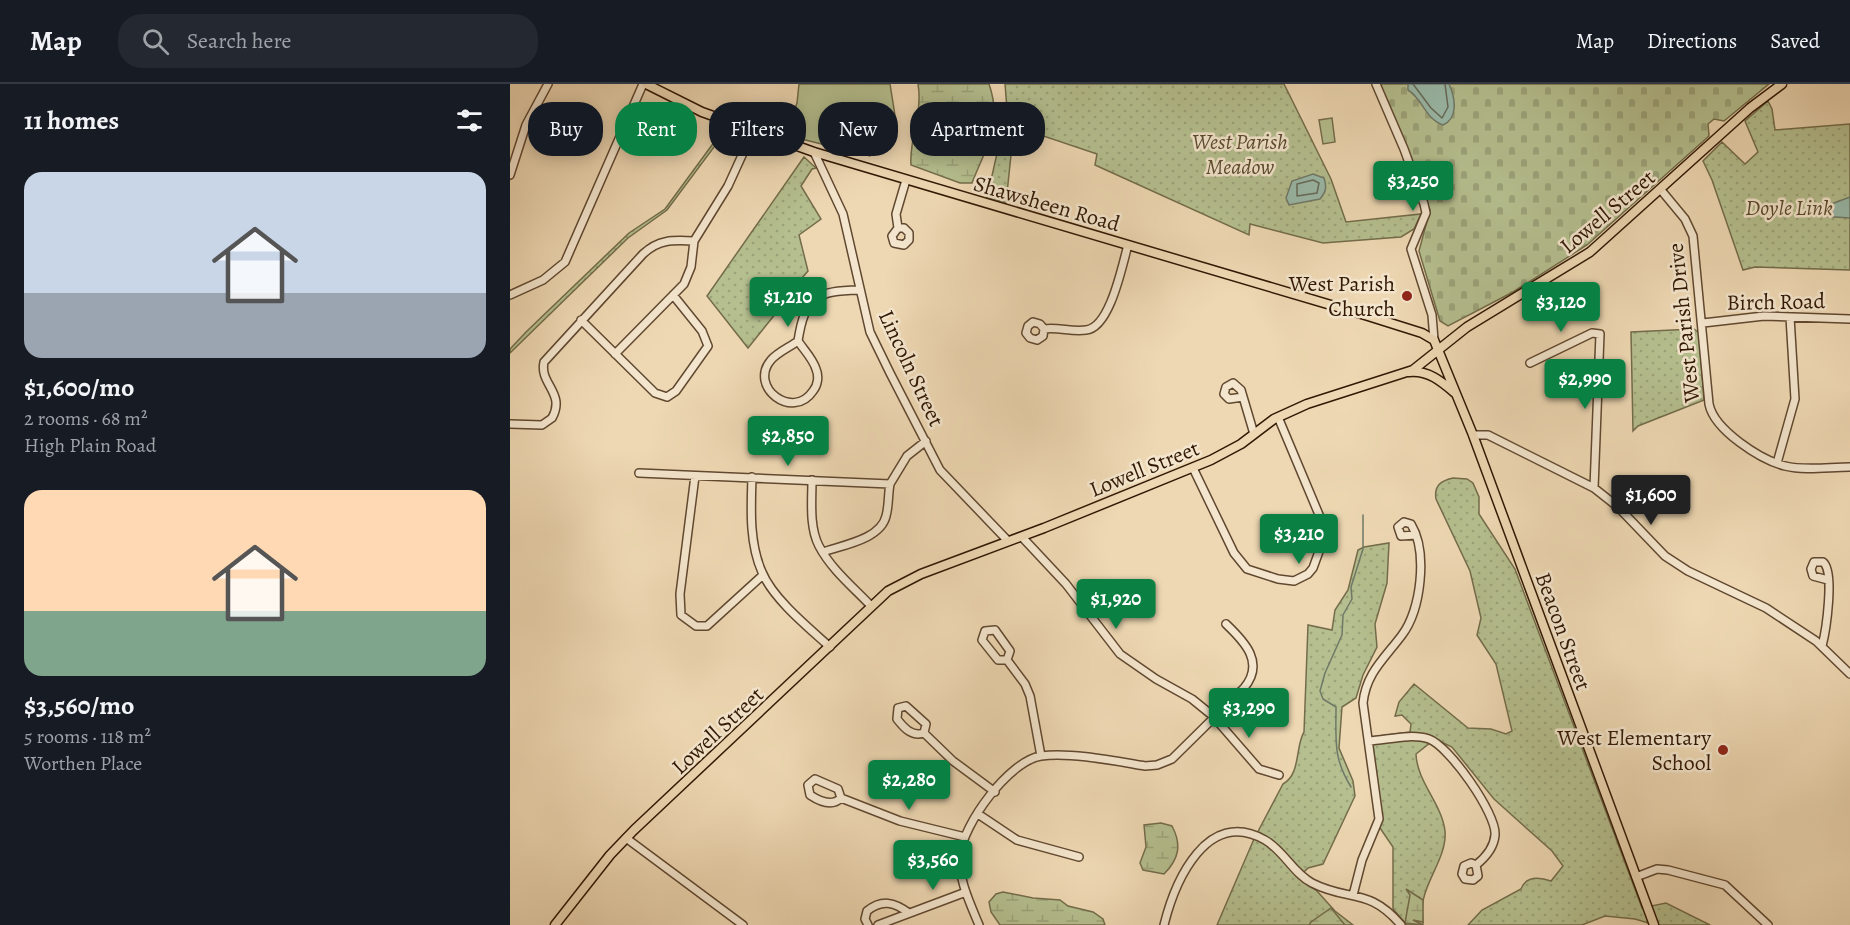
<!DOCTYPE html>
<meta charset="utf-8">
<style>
body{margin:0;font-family:Alegreya,serif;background:#242831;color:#f1f3f6;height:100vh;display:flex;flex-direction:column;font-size:22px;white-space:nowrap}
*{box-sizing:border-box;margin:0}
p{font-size:20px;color:#9ea1a6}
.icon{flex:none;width:33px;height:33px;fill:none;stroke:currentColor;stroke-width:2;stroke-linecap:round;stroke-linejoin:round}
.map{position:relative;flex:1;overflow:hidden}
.details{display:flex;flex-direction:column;background:#171b24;width:510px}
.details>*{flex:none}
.top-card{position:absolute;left:18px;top:18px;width:570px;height:54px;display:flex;gap:12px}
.price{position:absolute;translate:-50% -51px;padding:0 14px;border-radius:6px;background:#0b8043;color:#fff;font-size:20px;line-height:39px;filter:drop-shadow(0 2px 3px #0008)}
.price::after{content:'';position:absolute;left:50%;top:36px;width:18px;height:14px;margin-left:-9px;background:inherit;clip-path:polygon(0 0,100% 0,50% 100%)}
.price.current{background:#222;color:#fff}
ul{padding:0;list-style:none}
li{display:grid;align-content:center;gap:12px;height:318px;padding:0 24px}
li span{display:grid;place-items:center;height:186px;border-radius:18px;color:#555}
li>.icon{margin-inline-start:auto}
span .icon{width:108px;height:108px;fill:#fffc;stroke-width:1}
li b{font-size:26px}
h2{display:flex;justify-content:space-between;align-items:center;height:72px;padding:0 24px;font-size:26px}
.pill{padding:0 21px;border-radius:24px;background:#171b24;box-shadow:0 3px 15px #0003;font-size:21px;line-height:54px}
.pill.current{background:#0b8043;color:#fff}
header{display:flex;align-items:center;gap:36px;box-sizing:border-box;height:84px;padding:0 30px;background:#171b24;border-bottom:2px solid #363941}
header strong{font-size:28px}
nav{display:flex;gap:33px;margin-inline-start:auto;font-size:21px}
.search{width:420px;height:54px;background:#242831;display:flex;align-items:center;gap:15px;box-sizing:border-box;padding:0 21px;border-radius:24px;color:#9ea1a6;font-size:22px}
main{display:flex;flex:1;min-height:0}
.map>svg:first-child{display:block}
</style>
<header>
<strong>Map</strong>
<div class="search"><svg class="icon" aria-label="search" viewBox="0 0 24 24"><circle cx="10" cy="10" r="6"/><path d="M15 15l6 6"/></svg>Search here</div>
<nav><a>Map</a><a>Directions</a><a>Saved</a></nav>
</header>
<main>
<section class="details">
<h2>11 homes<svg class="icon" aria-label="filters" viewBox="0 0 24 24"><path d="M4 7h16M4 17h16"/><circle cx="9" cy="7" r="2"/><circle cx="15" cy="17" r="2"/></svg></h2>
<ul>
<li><span style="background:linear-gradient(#c9d6e8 65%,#9aa5b1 0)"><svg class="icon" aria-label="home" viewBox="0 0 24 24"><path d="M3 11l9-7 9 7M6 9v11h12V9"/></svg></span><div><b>$1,600/mo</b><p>2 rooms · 68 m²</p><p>High Plain Road</p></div></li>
<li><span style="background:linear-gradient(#ffd9b3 65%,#7fa58c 0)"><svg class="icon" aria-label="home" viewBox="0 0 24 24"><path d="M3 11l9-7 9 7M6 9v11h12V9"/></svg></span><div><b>$3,560/mo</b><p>5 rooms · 118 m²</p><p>Worthen Place</p></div></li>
</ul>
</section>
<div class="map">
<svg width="1340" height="841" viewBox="0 0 1340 841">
<defs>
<pattern id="green-dots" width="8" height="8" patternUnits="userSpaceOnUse" patternTransform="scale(1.5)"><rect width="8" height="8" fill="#b5bf8f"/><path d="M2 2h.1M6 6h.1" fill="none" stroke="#9ca37a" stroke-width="1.8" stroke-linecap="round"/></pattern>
<pattern id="wetland-marsh" width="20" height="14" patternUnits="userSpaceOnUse" patternTransform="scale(1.5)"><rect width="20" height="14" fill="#b5bf8f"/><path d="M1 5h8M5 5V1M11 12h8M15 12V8" fill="none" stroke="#9ca37a"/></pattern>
<pattern id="cemetery-stones" width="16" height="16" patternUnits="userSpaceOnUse" patternTransform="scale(1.5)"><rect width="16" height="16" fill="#b5bf8f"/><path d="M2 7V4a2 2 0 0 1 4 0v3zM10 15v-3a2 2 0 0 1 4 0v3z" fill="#9ca37a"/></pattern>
</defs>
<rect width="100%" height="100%" fill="#eed8b3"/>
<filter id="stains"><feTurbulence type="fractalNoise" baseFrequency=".00333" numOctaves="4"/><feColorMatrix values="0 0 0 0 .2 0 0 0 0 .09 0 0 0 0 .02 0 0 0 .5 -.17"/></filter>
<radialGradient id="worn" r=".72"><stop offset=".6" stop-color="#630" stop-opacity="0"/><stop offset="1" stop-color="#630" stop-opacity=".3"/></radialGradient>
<path fill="url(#green-dots)" stroke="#736c4a" stroke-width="1.5" d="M495 0H774L821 95 836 138 911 130 904 145 891 153 813 159 740 140 739 151 585 81 587 70 504 42 496 119 477 114 497 25Z
M1258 17 1262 25 1265 46 1340 40V186L1245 183 1233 186 1202 96 1193 77 1212 58 1235 80 1248 68 1235 37Z
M216 42 219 43 157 126 118 154 0 269V265L16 248 119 149 155 125Z
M294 73 306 84 302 85 291 102 311 135 289 151 298 187 272 217 274 219 238 264 197 212Z
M1184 245 1189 249 1194 316 1128 342 1123 347 1121 248Z
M943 394 957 395 963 399 969 413V430L1005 485 1132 824 1156 819 1200 841H1145L1125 835 1095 832 1072 841H958L972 826 1011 805C1016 792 1029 793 1041 797L1053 782 1042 767 984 715 942 663 925 655 906 670C907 698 932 720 935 747 937 770 919 792 914 813 911 822 913 832 913 841H897L883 825V763L870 744 871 733 862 653 900 648 901 640 892 631 885 632 889 618 904 600 958 644 981 645 996 650 1002 647 986 580 967 551 971 534 960 487 926 415C924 402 930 397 943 394Z
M879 459 877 499 865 540 867 563 853 591 846 614 832 623 829 664 843 697 845 712 813 780 798 784 788 794 807 807 825 827 843 841H707L744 755 773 700C791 690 785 663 794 648L798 541 822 546 825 526 838 506 848 466 854 463Z"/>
<path fill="url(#wetland-marsh)" stroke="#736c4a" stroke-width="1.5" d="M408 0H479C493 40 476 63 462 99H450L401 81C399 54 413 29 408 0Z
M651 739 662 742C672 761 669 775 654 790L633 786 630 779 636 763 634 741Z
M896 805 913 816V838L903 836 913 841 895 839 900 811Z
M493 808 523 814 550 816 558 822 583 828 593 835 595 841H490L481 828 479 818 486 810Z
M821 824 835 841H799L801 838Z"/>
<path fill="url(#cemetery-stones)" stroke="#736c4a" stroke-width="1.5" d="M870 0H1259L1214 37 1204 35 1198 40 1199 52 1077 161 1003 208 938 242 930 237 909 167 920 126Z"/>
<path fill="#b5bf8f" stroke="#736c4a" stroke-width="1.5" d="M289 0H380L387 44 360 72 275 51 287 19Z
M822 34 825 58 813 60 809 36Z"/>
<path fill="#99baaa" stroke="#6f7968" stroke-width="1.5" d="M898 0H939C945 13 949 34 933 41 915 35 913 15 898 6Z
M803 90 814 94C817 103 816 108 810 115L779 121 776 114 782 97Z
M1340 113V134L1294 131 1299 121 1324 119Z"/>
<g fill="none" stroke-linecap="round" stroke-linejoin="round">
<path stroke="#656957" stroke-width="1.5" d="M903 0 921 24 932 34 938 23 935 0
M803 96 809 99 807 109 787 112V100Z"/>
<path stroke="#6f7968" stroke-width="1.5" d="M841 703C823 674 826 656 826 623L813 615 810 607 815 589 832 551 833 531 842 515 841 503 853 465V431"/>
<defs>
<path id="minor" d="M866 0 894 65 914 120 916 129 901 165 922 231 924 256
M304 68 333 130 360 248 380 289 430 386 498 457
M0 91 16 41 38 0
M1151 106 1175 135 1183 152 1199 320C1204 346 1251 376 1275 382 1295 387 1319 383 1340 383
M388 144H394L399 149V156L394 161 384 159 382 152 388 144 386 130 396 96
M0 211 33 196 55 178 133 0
M71 236 145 309 157 313 166 307 198 262 192 247 163 211
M1193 239 1254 232 1340 235
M534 245 530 240 523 238 518 242 516 249 520 254 527 256 533 252 534 245C548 243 562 248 576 246 600 244 612 182 618 161
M288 257C280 263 268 268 261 276 238 303 283 337 303 307 308 301 309 292 306 285 303 275 294 266 288 257 295 212 307 207 349 206
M105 270 174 200 181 183 184 157 218 102 244 45
M1020 279 1082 249 1090 250 1084 404
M733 313 719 315 714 310 716 303 723 299 731 306 744 350
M0 340 32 341 42 334C56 309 29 300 34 278L133 170C149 155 163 156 184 157
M963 351H978L1084 404 1108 423 1155 472 1178 487 1256 524 1306 557 1340 590
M1267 379 1285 315 1280 233
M683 384 724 469 737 485 768 495 784 497 798 490 803 484 811 462 810 433 768 333
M129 389 380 400 397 372 416 357
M185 392 170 510 171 531 186 542H197L253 491
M242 393C241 424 239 459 252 488 263 515 299 544 320 563
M302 396C302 416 299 443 309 462 321 485 343 503 361 522
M512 453 556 500 610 570 646 595 682 615 703 632 749 685 769 691
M313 468C333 461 371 455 376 432 379 422 378 410 380 400
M1312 562C1316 547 1325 487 1313 478H1304L1301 485 1303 492 1318 496
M497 576 500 567 485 546 475 547 472 556 488 576H497L515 600 520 612 531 672
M414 649 416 640 396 622 388 624 387 635C394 644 402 653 414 649L443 677 485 708
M859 657C877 656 901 649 919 655 939 662 987 730 985 751 984 764 976 773 966 781L968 792 963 796 955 795 952 790 954 782 961 779 966 781
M331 714 328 705 305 695 298 701 300 711C309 717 322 723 331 714L390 737 455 753
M468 730 507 756 569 773
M116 754 233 841
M1126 793 1147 785 1158 786 1215 801 1258 841
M843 811 852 776 869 735 853 619C856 589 875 574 892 551 911 526 918 468 901 440L894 438 888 443 891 452 906 451
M358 841 355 835 357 827C372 815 384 818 399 829
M368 841 456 808
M469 841C460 819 448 795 450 771 453 740 499 677 531 672 560 668 605 677 635 682L647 681 662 675 734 604C755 579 735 558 716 540
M654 841C665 797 697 723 755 756 774 767 783 789 802 799 839 818 859 803 891 841"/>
<path id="major" d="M136 0 192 28 304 68 858 232 912 249 924 256 963 351 1144 841
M899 288C918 286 931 297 945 309
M45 841 100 771 124 746 378 507 411 490 534 444 701 376 731 360 764 335 797 320 903 286 957 243 1080 168 1240 24 1272 0"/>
</defs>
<use href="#minor" stroke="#604830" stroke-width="10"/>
<use href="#major" stroke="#311804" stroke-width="11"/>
<use href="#minor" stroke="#f4e6ce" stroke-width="7"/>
<use href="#major" stroke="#eed8b3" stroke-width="8"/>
</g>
<g fill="#8f2418" stroke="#f4e6ce" stroke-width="2">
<circle cx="897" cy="212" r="6"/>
<circle cx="1213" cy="666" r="6"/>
</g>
<g text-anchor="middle" stroke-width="5" stroke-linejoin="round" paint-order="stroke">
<g font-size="22" font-style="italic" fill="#594a2e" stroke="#f4e6ce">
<text x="730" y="65">West Parish<tspan x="730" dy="25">Meadow</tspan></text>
<text x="1279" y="131">Doyle Link</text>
</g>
<g font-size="22" fill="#311804" stroke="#f4e6ce">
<text transform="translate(537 119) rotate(16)" y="8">Shawsheen Road</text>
<text transform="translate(1097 127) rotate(-40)" y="8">Lowell Street</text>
<text transform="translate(1266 217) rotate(-1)" y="8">Birch Road</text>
<text transform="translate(1173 239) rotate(-96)" y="8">West Parish Drive</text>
<text transform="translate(402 284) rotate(65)" y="8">Lincoln Street</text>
<text transform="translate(634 384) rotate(-22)" y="8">Lowell Street</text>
<text transform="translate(1054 547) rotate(70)" y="8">Beacon Street</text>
<text transform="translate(207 646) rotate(-43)" y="8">Lowell Street</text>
</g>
<g font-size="22" fill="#311804" stroke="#f4e6ce" text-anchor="end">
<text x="885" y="207">West Parish<tspan x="885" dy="25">Church</tspan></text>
<text x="1201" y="661">West Elementary<tspan x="1201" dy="25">School</tspan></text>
</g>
</g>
<rect width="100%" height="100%" filter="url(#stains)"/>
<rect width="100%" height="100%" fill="url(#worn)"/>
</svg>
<b class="price" style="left:903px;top:128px">$3,250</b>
<b class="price" style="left:278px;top:244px">$1,210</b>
<b class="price" style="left:1051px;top:249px">$3,120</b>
<b class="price" style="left:1075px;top:326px">$2,990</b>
<b class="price" style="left:278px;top:383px">$2,850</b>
<b class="price current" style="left:1141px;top:442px">$1,600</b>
<b class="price" style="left:789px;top:481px">$3,210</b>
<b class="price" style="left:606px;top:546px">$1,920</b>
<b class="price" style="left:739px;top:655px">$3,290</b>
<b class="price" style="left:399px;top:727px">$2,280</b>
<b class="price" style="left:423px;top:807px">$3,560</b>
<div class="top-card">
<a class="pill">Buy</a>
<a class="pill current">Rent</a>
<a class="pill">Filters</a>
<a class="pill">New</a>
<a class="pill">Apartment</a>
</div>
</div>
</main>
